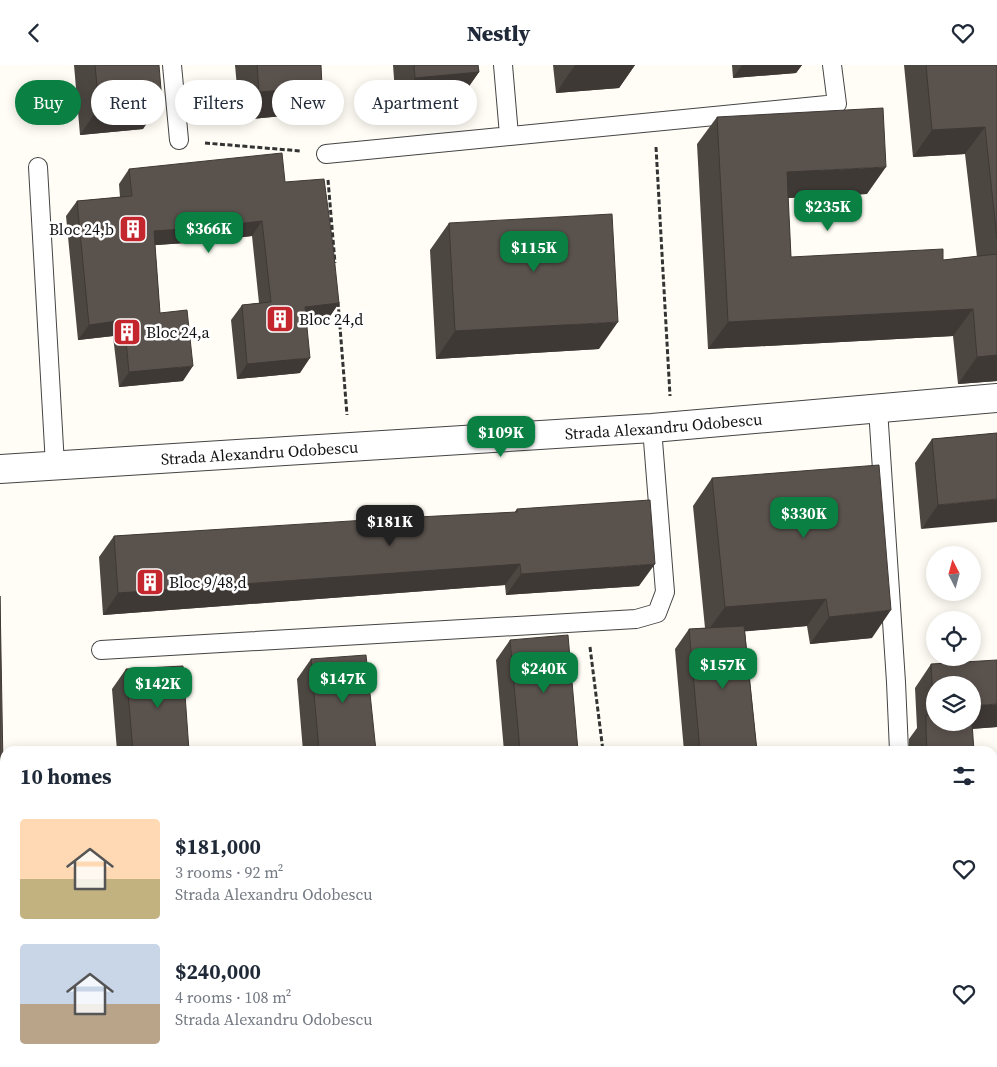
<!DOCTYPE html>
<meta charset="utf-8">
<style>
body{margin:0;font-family:"Source Serif 4",serif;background:#f2f2f3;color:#1f2937;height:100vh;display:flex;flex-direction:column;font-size:19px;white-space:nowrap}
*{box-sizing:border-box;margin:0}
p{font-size:16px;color:#747a83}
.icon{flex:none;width:28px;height:28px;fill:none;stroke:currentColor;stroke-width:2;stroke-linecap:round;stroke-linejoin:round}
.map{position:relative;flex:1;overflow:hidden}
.details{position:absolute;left:0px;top:681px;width:998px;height:321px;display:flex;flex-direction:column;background:#fff;border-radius:15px 15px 0 0;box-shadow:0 2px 12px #0003}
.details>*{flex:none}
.guide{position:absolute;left:15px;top:15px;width:500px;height:45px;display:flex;gap:10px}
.needle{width:32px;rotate:354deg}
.buttons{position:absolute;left:926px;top:481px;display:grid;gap:10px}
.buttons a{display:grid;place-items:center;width:55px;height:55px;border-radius:50%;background:#fff;box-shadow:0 2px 12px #0003;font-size:25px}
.price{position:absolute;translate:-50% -42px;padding:0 11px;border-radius:10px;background:#0b8043;color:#fff;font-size:16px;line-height:32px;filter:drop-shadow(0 1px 2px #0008)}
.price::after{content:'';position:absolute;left:50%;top:30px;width:15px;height:11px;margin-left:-8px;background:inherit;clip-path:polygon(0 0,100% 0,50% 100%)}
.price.current{background:#222;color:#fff}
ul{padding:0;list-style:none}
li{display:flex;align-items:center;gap:15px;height:125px;padding:0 20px}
li span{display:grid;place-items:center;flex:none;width:140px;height:100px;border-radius:5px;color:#555}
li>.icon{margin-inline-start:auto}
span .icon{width:60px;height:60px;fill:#fffc;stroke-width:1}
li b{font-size:21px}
h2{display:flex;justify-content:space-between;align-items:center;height:60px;padding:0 20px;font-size:21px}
.chip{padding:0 18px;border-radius:22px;background:#fff;box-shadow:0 2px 12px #0003;font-size:18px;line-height:45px}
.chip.current{background:#0b8043;color:#fff}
header{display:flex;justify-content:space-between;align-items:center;height:65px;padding:0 20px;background:#fff;font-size:22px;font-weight:800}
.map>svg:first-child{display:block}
</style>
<header><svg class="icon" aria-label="back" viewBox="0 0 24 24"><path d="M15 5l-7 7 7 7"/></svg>Nestly<svg class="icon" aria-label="heart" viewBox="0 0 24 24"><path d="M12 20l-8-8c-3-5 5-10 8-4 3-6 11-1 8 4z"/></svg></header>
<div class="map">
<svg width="997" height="1002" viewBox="0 0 997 1002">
<rect width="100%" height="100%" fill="#fffdf5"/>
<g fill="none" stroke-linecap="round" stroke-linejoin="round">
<defs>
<path id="lane" d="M172 0 179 75
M503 0 509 70
M326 89 837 39 832 0
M38 102 55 400
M878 344 896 617 899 686
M101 585 636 554 657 548 665 527 652 363
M922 998 923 1002"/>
<g id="street">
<path id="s1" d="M0 404 652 363 997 333"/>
</g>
<path id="primary" d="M992 940H997
M123 1002 183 998"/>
</defs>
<use href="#lane" stroke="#444" stroke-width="20"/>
<use href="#street" stroke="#444" stroke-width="30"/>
<use href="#primary" stroke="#222" stroke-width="30"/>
<path stroke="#333" stroke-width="3" stroke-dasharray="5 2.5" stroke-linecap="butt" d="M205 78 301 86
M656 82 670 331
M328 115 335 198
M338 237 347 350
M590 582 603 686
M765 998V1002"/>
<use href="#lane" stroke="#fff" stroke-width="18"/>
<use href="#street" stroke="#fff" stroke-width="28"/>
<use href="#primary" stroke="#f9d66b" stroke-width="28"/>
</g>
<path fill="#4d4742" d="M74 0H159L143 64 80 70Z
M235 0H321L303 49 240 55Z
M393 0H478L479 7 460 34 396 40Z
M553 0H635L619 23 556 28Z
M732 0H802L796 8 733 13Z
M904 0H997V316L958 319 953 271 708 284 697 79 717 52 867 129 788 133 791 192 943 195 977 192 965 89 913 92Z
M129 104 285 117 339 238 328 254 306 256 300 308 237 314 231 255 242 240 259 238 252 171 200 177 155 180 160 248 183 316 119 322 113 271 78 275 66 151 77 136 120 132 119 119Z
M449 158 599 284 436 294 430 185Z
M997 368 921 464 915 398 932 374Z
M712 413 872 573 810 579 807 561 745 566 757 686H684L675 584 689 564 705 563 693 441Z
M517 444 639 521 506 530 505 520 103 550 99 492 114 471 514 448Z
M510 575 578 686H504L496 595Z
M311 594 376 686H303L297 614Z
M931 599 997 662 972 664 974 686H909V674L917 663 915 623Z
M126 604 189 686H117L112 624Z"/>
<path fill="#3f3936" d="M575 0H635L619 23 556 28Z
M742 0H802L796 8 733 13Z
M479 7 460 34 396 40 415 13Z
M322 22 303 49 240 55 259 27Z
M162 37 143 64 80 70 99 42Z
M985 62 965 89 913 92 932 65Z
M886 102 867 129 768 134 787 107Z
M262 156 252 171 200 177 143 181 154 166Z
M339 238 328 254 294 257 305 242Z
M973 244 953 271 708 284 728 257Z
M124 255 113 271 78 275 89 260Z
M618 257 599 284 436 294 455 266Z
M997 290V316L958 319 977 292Z
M310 293 300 308 237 314 247 299Z
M193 301 183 316 119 322 129 307Z
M997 434V457L921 464 938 440Z
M520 499 505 520 103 550 118 528Z
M655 499 639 521 506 530 521 509Z
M826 534 807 561 705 570 725 542Z
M891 545 872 573 810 579 829 552Z
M997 639V662L954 665 959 658H972V641Z
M5 877V886L0 893V878Z"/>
<path fill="#5a524d" stroke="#3f3936" d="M95 0H159L162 37 99 42Z
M257 0H321L322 22 259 27Z
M414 0H478L479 7 415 13Z
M926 0H997V174L985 62 932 65Z
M883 43 886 102 787 107 791 192 943 184V195L997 189V290L977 292 973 244 728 257 717 52Z
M282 88 285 117 324 114 333 181 339 238 305 242 310 293 247 299 242 240 271 237 262 156 211 162 154 166 160 248 187 245 193 301 129 307 124 255 89 260 77 136 132 131 129 104Z
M612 149 618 257 455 266 449 158Z
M997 368V434L938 440 932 374Z
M879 400 891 545 829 552 826 534 725 542 712 413Z
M650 435 655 499 521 509 520 499 118 528 114 471 398 453 517 447V444Z
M0 531 3 701H0Z
M744 561 757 686H700L689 564Z
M568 570 578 686H520L510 575Z
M366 590 376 686H319L311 594Z
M997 595V639L972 641V620H935V658H972L974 686H927L926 665V650H934L931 599Z
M183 601 189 686H133L126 604Z
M5 806V877L0 878V807Z"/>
<defs>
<symbol id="building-square" viewBox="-11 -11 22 22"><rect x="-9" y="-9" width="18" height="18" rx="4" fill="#c4262e" stroke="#fff"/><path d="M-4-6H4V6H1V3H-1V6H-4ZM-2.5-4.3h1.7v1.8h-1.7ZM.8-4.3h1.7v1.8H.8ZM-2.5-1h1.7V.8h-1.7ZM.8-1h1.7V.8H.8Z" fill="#fff"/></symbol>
</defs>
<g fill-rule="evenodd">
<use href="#building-square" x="117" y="148" width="32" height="32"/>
<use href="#building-square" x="264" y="238" width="32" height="32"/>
<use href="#building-square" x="111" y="251" width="32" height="32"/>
<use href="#building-square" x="134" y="501" width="32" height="32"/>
</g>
<g text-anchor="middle" stroke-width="5" stroke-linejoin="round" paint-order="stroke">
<g font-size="16" fill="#111" stroke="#fff" text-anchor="start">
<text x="114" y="170" text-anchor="end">Bloc 24,b</text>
<text x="299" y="260">Bloc 24,d</text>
<text x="146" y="273">Bloc 24,a</text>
<text x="169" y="523">Bloc 9/48,d</text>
</g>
<g font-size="16" fill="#111" stroke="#fff">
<text dy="6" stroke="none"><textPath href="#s1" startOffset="665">Strada Alexandru Odobescu</textPath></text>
<text dy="6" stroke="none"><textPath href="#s1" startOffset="260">Strada Alexandru Odobescu</textPath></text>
</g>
</g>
</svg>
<div class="buttons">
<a><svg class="needle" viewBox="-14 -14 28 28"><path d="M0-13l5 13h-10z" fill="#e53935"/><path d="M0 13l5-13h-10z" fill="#747a83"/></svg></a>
<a><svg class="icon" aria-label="locate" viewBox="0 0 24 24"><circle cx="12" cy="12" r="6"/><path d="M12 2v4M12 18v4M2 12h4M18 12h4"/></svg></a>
<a><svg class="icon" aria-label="layers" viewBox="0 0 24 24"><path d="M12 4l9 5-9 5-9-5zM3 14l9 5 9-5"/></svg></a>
</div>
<b class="price" style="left:828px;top:167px">$235K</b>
<b class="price" style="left:209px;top:189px">$366K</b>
<b class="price" style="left:534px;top:208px">$115K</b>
<b class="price" style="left:501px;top:393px">$109K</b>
<b class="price" style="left:804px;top:474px">$330K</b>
<b class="price current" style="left:390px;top:482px">$181K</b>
<b class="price" style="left:723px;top:625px">$157K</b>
<b class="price" style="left:544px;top:629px">$240K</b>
<b class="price" style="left:343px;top:639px">$147K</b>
<b class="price" style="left:158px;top:644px">$142K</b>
<div class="guide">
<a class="chip current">Buy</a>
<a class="chip">Rent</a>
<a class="chip">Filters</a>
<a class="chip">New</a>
<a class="chip">Apartment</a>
</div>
<section class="details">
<h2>10 homes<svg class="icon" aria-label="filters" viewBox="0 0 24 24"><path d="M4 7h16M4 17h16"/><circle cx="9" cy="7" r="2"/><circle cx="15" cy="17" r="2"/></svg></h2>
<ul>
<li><span style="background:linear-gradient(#ffd9b3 60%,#c2b280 0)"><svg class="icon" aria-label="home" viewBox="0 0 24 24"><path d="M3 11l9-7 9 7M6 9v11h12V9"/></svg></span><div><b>$181,000</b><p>3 rooms · 92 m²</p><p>Strada Alexandru Odobescu</p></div><svg class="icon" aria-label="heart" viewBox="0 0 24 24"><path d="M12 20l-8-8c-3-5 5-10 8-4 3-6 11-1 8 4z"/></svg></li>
<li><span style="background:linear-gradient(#c9d6e8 60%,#b9a48a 0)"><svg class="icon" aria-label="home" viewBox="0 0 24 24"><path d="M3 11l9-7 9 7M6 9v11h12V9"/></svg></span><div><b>$240,000</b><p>4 rooms · 108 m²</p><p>Strada Alexandru Odobescu</p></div><svg class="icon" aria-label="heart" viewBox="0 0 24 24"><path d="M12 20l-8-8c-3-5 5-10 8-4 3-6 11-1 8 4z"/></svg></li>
</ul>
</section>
</div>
